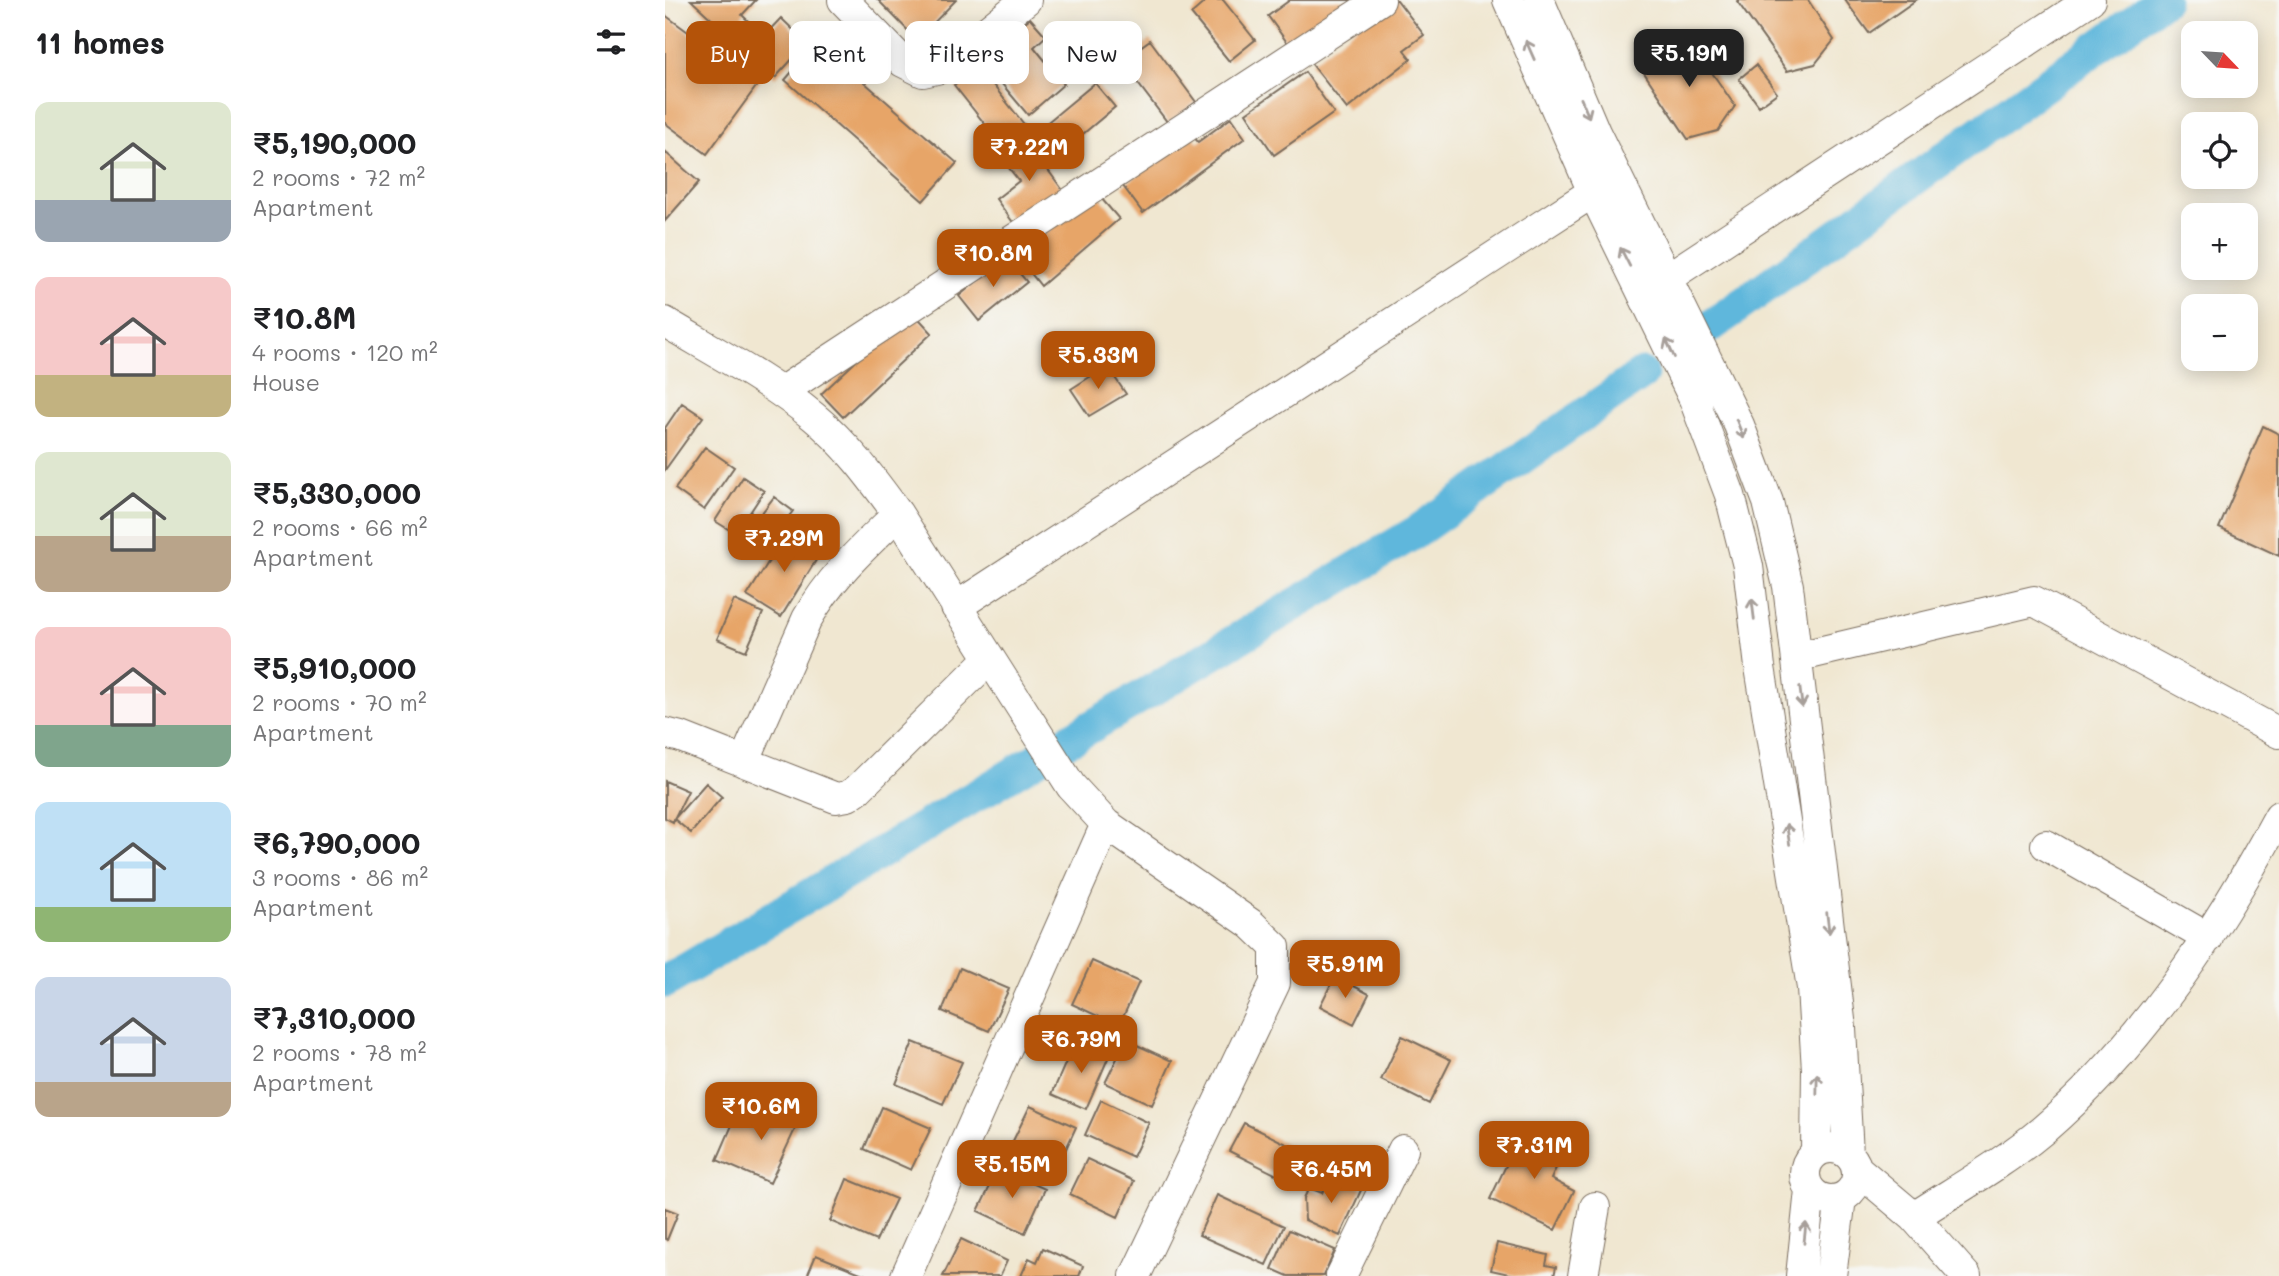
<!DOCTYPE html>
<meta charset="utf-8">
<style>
body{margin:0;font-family:Mali,sans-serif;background:#f6f6f6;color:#202124;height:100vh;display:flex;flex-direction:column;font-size:26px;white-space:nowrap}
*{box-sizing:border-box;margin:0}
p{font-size:23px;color:#757577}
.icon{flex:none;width:38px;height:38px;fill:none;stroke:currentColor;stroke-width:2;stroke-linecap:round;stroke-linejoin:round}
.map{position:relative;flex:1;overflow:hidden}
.details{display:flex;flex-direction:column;background:#fff;width:665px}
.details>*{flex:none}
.top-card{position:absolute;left:21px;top:21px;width:665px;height:63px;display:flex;gap:14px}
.needle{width:46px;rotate:115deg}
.buttons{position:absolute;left:1516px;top:21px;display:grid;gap:14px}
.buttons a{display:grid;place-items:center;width:77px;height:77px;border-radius:14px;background:#fff;box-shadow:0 4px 18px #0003;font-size:35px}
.price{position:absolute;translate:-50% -60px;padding:0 16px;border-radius:14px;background:#b45309;color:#fff;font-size:23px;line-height:46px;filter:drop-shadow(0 2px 4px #0008)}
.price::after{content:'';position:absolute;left:50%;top:42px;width:21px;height:16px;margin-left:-10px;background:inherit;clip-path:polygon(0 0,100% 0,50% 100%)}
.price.current{background:#222;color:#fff}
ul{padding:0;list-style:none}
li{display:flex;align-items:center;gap:21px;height:175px;padding:0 35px}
li span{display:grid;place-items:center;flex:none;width:196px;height:140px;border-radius:14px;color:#555}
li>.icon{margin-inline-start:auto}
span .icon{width:84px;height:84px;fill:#fffc;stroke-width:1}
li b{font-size:30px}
h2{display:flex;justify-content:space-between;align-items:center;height:84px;padding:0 35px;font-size:30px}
.chip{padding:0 24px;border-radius:14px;background:#fff;box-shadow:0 4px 18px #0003;font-size:24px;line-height:63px}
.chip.current{background:#b45309;color:#fff}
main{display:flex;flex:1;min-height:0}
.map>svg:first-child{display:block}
</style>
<main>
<section class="details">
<h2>11 homes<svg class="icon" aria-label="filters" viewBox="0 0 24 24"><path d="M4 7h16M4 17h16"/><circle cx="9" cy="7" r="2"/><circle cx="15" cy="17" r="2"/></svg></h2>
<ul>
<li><span style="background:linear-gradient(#dfe7d0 70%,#9aa5b1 0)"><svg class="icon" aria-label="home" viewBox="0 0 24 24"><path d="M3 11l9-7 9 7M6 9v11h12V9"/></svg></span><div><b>₹5,190,000</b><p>2 rooms · 72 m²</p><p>Apartment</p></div></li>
<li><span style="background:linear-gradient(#f6c9c9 70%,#c2b280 0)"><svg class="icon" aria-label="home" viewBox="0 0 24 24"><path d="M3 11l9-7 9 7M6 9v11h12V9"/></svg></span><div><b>₹10.8M</b><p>4 rooms · 120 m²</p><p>House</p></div></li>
<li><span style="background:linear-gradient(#dfe7d0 60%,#b9a48a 0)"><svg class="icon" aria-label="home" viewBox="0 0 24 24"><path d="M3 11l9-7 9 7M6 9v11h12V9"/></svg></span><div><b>₹5,330,000</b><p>2 rooms · 66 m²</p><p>Apartment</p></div></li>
<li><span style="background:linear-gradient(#f6c9c9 70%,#7fa58c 0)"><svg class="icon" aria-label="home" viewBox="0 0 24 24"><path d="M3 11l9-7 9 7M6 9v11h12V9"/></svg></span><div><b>₹5,910,000</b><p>2 rooms · 70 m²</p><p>Apartment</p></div></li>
<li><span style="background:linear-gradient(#bfe0f5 75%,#8fb573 0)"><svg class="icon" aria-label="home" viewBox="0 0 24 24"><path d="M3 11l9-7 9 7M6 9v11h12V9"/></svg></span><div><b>₹6,790,000</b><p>3 rooms · 86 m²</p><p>Apartment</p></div></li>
<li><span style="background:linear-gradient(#c9d6e8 75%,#b9a48a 0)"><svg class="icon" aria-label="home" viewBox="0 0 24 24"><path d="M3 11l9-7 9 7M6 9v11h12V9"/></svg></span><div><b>₹7,310,000</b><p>2 rooms · 78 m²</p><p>Apartment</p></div></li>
</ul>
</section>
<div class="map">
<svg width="1614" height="1276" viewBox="0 0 1614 1276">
<rect width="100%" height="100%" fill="#f6f6f2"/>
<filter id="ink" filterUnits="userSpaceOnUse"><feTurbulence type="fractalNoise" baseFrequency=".0143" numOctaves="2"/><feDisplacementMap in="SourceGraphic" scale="14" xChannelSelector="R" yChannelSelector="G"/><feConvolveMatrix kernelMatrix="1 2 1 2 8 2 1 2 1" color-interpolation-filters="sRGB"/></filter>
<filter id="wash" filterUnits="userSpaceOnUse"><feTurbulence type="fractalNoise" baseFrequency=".00686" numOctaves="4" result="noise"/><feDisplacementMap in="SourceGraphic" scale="28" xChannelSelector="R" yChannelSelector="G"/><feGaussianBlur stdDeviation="1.57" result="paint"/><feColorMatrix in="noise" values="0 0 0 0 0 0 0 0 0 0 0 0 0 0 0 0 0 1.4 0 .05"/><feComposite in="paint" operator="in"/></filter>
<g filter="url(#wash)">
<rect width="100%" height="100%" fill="#f0e7d1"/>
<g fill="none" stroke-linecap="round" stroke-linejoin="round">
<path stroke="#5fb7dc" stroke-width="33" d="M1035 334 1498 0
M0 982 751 532 977 374"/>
</g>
<g id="blocks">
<path fill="#e7a568" d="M26 0H91L77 15 99 36 116 18 142 43 110 78Z
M213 0H291L259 33 270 43 263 51Z
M542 0H558L590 40 564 61 526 14Z
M625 0H698L629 52 603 16Z
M726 0H732L759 35 739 50 746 59 682 109 646 63Z
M1073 0H1143L1169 40 1150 64 1122 71 1072 1Z
M1180 0H1251L1204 33Z
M0 15 75 70 77 66 96 80 42 154 0 123Z
M365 18 381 36 369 47 399 84 363 115 316 59Z
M1021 35 1070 106 1053 131 1023 139 974 65Z
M485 40 531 102 503 123 456 61Z
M153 42 292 163 258 201 120 80Z
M1091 65 1112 93 1094 106 1074 79Z
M313 66 362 128 338 147 289 85Z
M640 72 669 113 609 155 581 113Z
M430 83 450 107 388 159 367 135Z
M566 118 580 138 478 213 458 186 527 135 533 142Z
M362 131 385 162 380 166 402 196 355 232 331 199 354 181 333 154Z
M0 152 34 182 0 221Z
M430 191 454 219 376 286 353 257Z
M341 257 362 282 314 321 294 296Z
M246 310 267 333 178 417 156 394Z
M442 366 461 394 424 416 406 389Z
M17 403 38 417 0 470V428Z
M1598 426 1614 434V556L1554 528Z
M40 447 69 467 39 510 10 489Z
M78 477 99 491 71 534 50 521Z
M109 497 128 511 98 550 80 535Z
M123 531 156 552 116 617 82 596Z
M69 600 98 613 81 651 52 639Z
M0 781 23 791 9 819 41 783 57 797 26 833 9 819 8 822 0 818Z
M427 961 474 982 454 1026 407 1004Z
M295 968 344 989 324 1031 277 1011Z
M670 976 704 994 689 1024 655 1006Z
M737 1036 786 1060 764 1104 716 1080Z
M461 1040 507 1061 487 1105 440 1083Z
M410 1041 444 1056 421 1109 387 1094Z
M248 1042 297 1062 278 1104 231 1084Z
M117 1097 140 1108 105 1183 52 1160 71 1116 101 1129Z
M436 1100 484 1123 468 1157 420 1135Z
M365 1106 411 1127 391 1171 344 1149Z
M217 1107 266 1128 246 1170 199 1149Z
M579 1123 648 1157 634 1186 564 1151Z
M859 1128 900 1148 886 1179 909 1191 890 1230 825 1199Z
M422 1159 469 1181 453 1217 405 1194Z
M334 1168 380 1189 360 1233 313 1211Z
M666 1174 697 1188 675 1236 640 1220 639 1198 644 1188 657 1193Z
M182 1179 231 1199 211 1241 165 1221Z
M552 1195 619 1226 601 1265 534 1235Z
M0 1208 13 1213 2 1240 0 1239Z
M624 1230 670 1250 659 1276H623L607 1269Z
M296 1239 342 1261 335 1276H278Z
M832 1243 883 1255 881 1265 891 1267 889 1276H853L826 1270Z
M378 1248 418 1266 414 1276H356L364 1258 372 1262Z
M151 1255 203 1276H142Z"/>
</g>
</g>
<g filter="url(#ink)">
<use href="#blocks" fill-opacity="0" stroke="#7a6c5d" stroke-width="2"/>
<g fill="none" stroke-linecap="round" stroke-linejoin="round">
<defs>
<path id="minor" d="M178 0 238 62 258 72 276 68 361 0
M843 0 928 192 1029 399 1065 495 1083 566 1095 667 1147 988 1152 1070 1151 1152
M874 0 930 132 1074 425 1103 502 1123 586 1176 1028 1183 1154
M987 288 1425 0
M0 322C50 352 104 380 149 417 182 444 208 480 233 514L406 786 441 824 241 1276
M116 392 715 0
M291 607 945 181
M1132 657 1369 601 1614 733
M0 733 16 737 171 798 183 796 193 789 324 659
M79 762 142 619C167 575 197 549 233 514
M441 824 586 924 610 947V983L470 1276
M1381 845 1543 938
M1140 1174a26 26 0 1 1 52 0a26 26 0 1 1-52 0Z
M1192 1169 1249 1217 1301 1276
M1249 1217C1292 1189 1339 1163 1378 1130 1478 1044 1552 931 1614 816
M676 1276 738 1150
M918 1276 930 1207
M1136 1276 1145 1190
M1166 1276 1176 1198"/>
</defs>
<use href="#minor" stroke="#7a6c5d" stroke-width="32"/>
<use href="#minor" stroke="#fff" stroke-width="30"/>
</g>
<defs><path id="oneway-shaft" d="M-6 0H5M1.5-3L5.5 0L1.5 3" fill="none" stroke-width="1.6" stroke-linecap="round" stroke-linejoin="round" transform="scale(1.75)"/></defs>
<g stroke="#a79f9a">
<use href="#oneway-shaft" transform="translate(865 50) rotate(-114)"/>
<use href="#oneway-shaft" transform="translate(920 108) rotate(67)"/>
<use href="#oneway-shaft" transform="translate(960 257) rotate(-117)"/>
<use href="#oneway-shaft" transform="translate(1005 348) rotate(-115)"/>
<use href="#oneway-shaft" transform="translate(1075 429) rotate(68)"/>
<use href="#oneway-shaft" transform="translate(1088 609) rotate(-97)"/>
<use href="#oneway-shaft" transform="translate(1136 697) rotate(83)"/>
<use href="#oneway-shaft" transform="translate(1123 834) rotate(-99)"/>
<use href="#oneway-shaft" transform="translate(1163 923) rotate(83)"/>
<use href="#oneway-shaft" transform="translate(1152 1084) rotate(-89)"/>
<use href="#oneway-shaft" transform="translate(1140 1233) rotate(-84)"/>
</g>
</g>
</svg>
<div class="buttons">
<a><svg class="needle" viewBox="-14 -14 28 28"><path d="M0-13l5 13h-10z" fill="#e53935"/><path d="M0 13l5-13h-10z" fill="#757577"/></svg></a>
<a><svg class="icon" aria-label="locate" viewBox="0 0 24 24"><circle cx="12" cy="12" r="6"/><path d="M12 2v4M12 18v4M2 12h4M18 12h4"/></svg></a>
<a>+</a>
<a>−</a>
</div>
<b class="price current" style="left:1024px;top:89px">₹5.19M</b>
<b class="price" style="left:364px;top:183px">₹7.22M</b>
<b class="price" style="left:328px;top:289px">₹10.8M</b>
<b class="price" style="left:433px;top:391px">₹5.33M</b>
<b class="price" style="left:119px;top:574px">₹7.29M</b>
<b class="price" style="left:680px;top:1000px">₹5.91M</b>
<b class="price" style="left:416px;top:1075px">₹6.79M</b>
<b class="price" style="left:96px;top:1142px">₹10.6M</b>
<b class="price" style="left:869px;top:1181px">₹7.31M</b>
<b class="price" style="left:347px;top:1200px">₹5.15M</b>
<b class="price" style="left:666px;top:1205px">₹6.45M</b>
<div class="top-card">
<a class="chip current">Buy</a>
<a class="chip">Rent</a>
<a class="chip">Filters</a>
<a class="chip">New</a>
</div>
</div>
</main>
